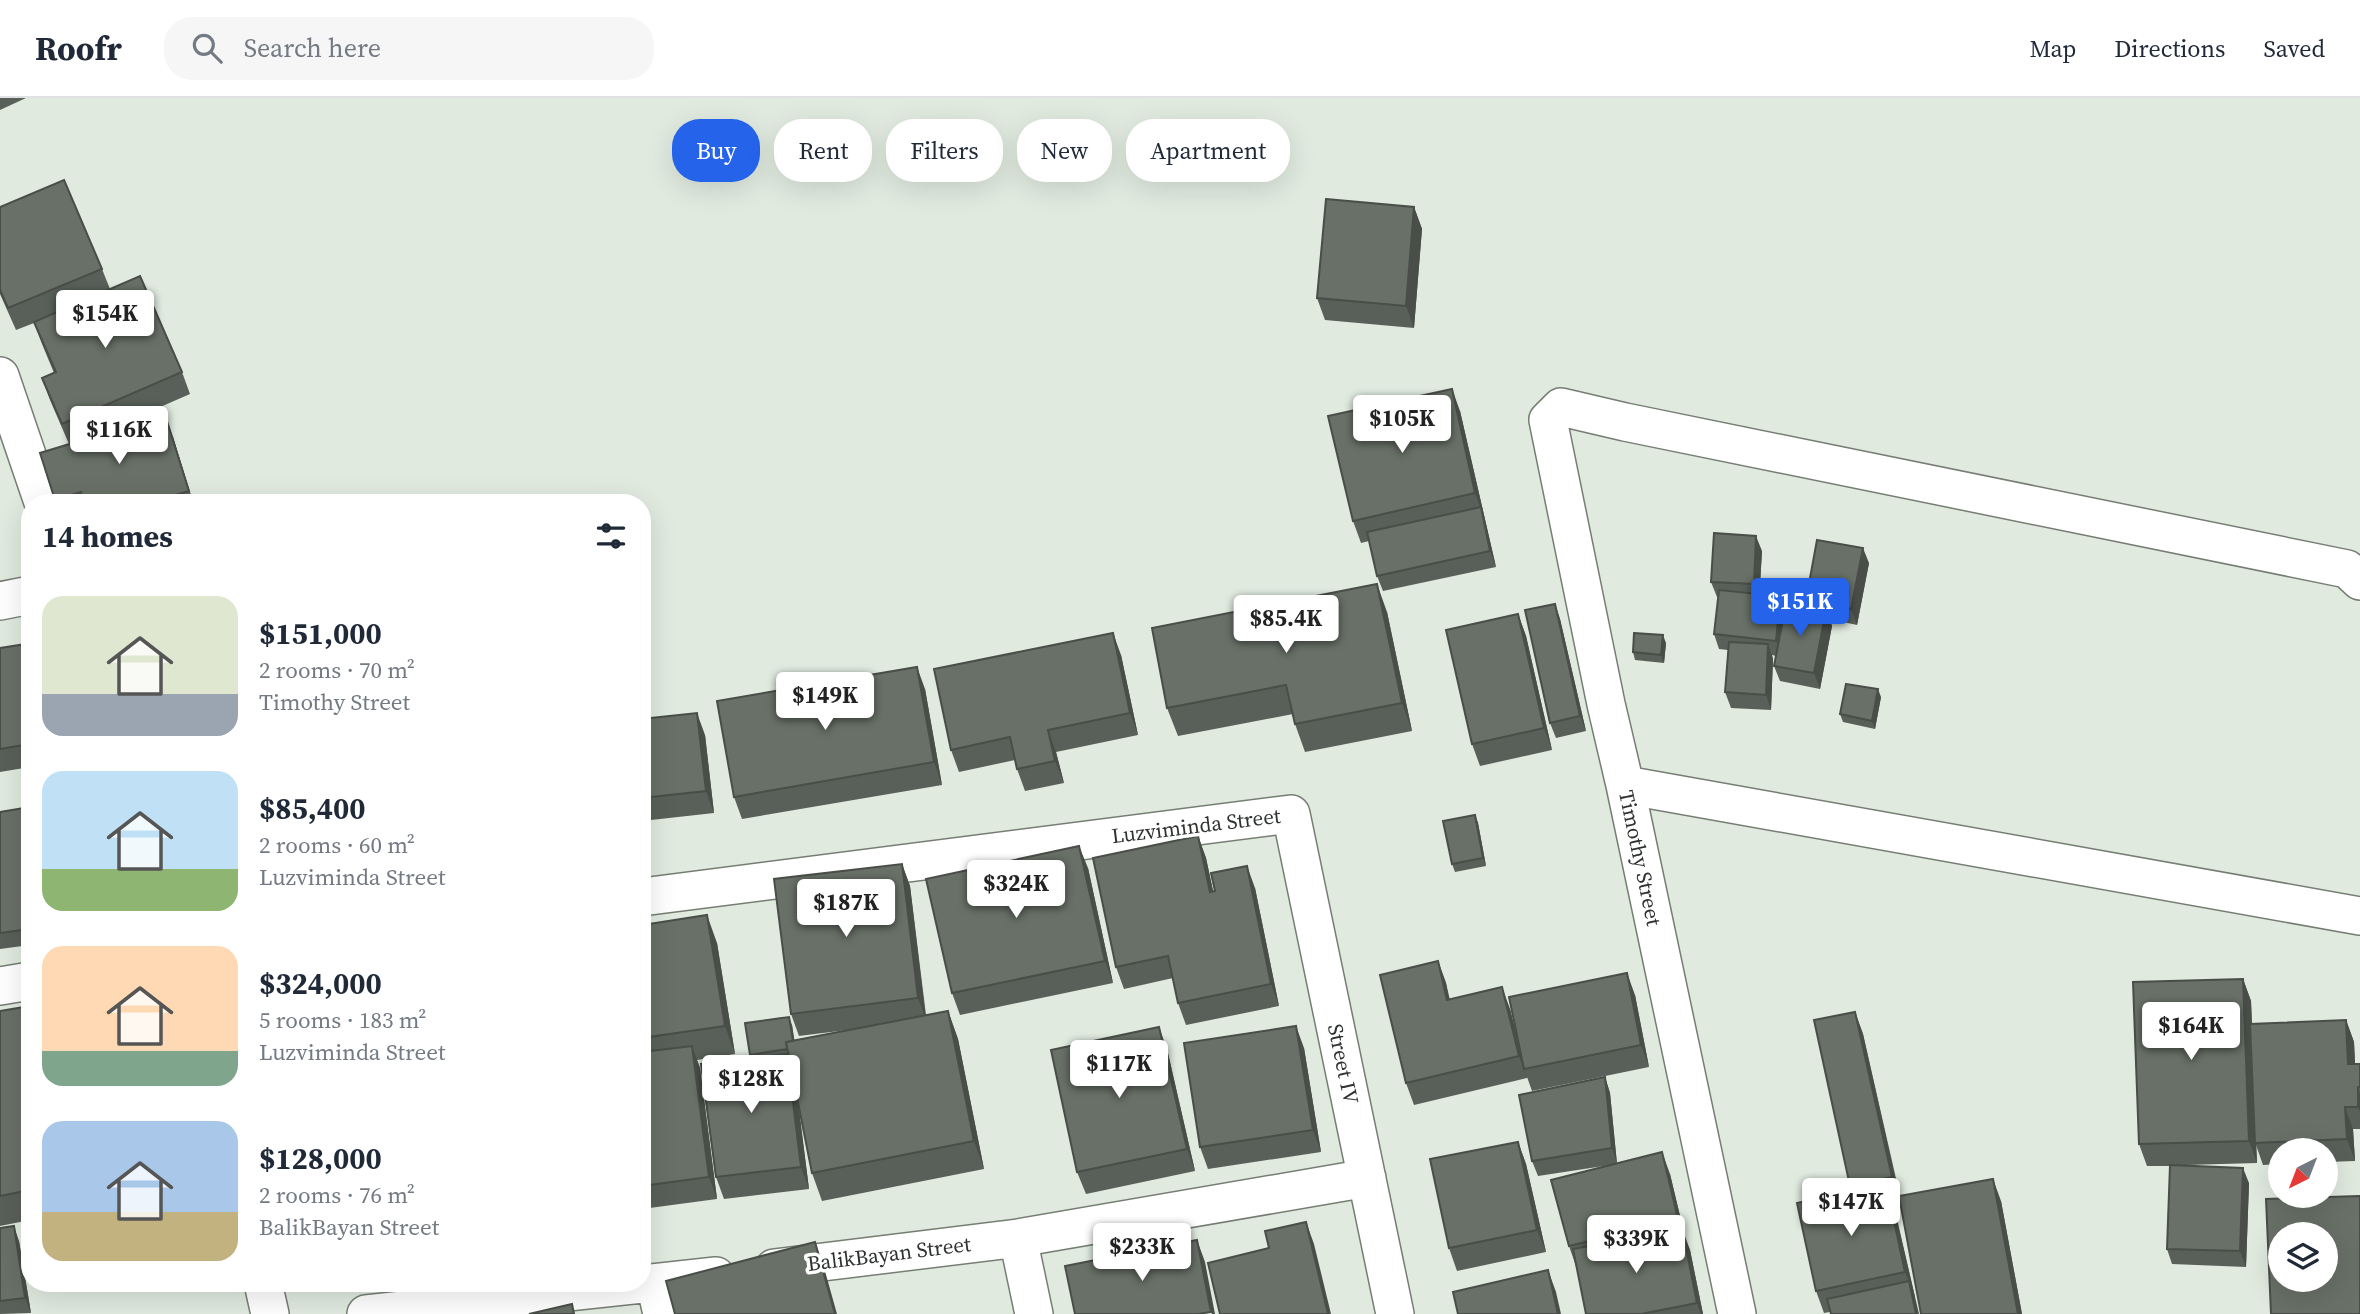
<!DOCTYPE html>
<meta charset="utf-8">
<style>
body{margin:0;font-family:"Source Serif 4",serif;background:#f6f6f7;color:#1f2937;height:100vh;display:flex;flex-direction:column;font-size:26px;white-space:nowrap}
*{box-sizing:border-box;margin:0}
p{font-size:23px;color:#747a83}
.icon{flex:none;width:38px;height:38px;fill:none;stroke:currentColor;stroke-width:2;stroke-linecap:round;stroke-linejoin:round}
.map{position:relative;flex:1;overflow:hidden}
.drawer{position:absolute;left:21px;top:396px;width:630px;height:798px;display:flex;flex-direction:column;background:#fff;border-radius:28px;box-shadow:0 7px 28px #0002}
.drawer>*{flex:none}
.guide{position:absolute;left:672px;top:21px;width:665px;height:63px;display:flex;gap:14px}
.needle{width:46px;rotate:222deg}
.tools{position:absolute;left:2268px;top:1040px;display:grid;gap:14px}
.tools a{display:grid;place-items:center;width:70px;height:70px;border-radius:50%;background:#fff;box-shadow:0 7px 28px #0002;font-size:35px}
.price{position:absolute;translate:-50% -60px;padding:0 16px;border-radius:7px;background:#fff;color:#222;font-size:23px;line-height:46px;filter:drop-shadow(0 2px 4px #0008)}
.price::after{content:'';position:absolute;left:50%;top:42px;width:21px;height:16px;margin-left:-10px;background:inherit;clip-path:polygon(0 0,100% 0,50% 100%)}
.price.active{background:#2563eb;color:#fff}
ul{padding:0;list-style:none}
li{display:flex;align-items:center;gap:21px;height:175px;padding:0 21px}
li span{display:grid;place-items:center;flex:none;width:196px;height:140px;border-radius:21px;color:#555}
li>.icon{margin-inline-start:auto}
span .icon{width:84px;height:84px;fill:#fffc;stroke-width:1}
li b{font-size:30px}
h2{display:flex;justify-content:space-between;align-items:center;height:84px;padding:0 21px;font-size:30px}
.pill{padding:0 24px;border-radius:28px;background:#fff;box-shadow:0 7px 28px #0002;font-size:24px;line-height:63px}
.pill.active{background:#2563eb;color:#fff}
header{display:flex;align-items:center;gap:42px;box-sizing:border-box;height:98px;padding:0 35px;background:#fff;border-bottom:2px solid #e0e1e3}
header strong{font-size:33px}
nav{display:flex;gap:38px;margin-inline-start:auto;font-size:24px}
.search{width:490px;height:63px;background:#f6f6f7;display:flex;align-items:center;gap:18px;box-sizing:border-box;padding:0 24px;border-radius:28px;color:#747a83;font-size:26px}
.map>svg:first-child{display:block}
</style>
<header>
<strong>Roofr</strong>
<div class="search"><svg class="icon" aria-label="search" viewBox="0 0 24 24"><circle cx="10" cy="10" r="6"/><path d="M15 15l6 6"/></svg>Search here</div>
<nav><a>Map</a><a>Directions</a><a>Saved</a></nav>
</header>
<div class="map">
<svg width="2360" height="1216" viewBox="0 0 2360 1216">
<rect width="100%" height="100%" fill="#e0eadf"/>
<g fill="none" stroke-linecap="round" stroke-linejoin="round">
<defs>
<path id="street" d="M0 278 43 404
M0 503 30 497
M1625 687 2360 818
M642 799 1291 716 1395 1216
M0 888 30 883
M1018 1140 1034 1216
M774 1170 1018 1140 1367 1080
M263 1185 270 1216
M655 1185 662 1216
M366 1216 716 1178
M1737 1216 1625 687 1606 606 1548 322 1561 309 1625 324 2347 471 2360 483"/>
</defs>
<use href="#street" stroke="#767e74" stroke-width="40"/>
<use href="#street" stroke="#fff" stroke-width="37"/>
</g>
<path fill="#596059" d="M0 0H26L0 12Z
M0 109 102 171 110 191 182 274 190 296 87 341 173 339 193 404H55L40 355 69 346 50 302 42 280 54 275 42 246 34 225 16 232 0 196Z
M1414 109 1422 131 1414 230 1325 222 1317 200Z
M1460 313 1496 469 1383 493 1377 478 1369 443 1361 445 1353 423Z
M1762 453 1760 488 1787 506 1808 510 1806 502 1869 465 1857 527 1829 521 1832 528 1820 591 1780 583 1774 568 1776 558 1772 557 1773 561 1771 612 1731 610 1725 594 1728 552 1719 551 1714 536 1718 499H1717L1711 484Z
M1555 506 1560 521 1586 633 1556 640 1550 625Z
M1387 514 1412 633 1305 654 1295 626 1293 616 1178 638 1167 610Z
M1518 516 1526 538 1552 652 1480 668 1472 646Z
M1666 545 1664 565 1635 562 1633 554Z
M26 546 30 555V669L0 674V550Z
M1121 557 1138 637 1056 654 1064 685 1025 693 1017 671 1015 662 959 674 951 652Z
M925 591 942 687 742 721 734 699Z
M1881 599 1875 631 1843 624 1840 616Z
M642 621 705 637 714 715 642 723Z
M30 709V847L0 851V714Z
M1475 717 1478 725 1486 768 1455 774 1452 766Z
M1198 738 1206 760 1213 793 1255 790 1279 908 1186 927 1178 905 1173 880 1124 891 1116 869Z
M902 766 910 788 926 917 948 913 958 941 984 1071 822 1103 812 1075 798 1007 809 1091 724 1101 716 1079 751 960 750 957 792 927 794 942 855 931 799 938 791 916Z
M1088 770 1113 885 960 917 952 895Z
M642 827 717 845 735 956 697 962 700 970 717 1101 642 1111Z
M1438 863 1446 885 1449 902 1510 911 1518 944 1635 897 1649 969 1532 993 1527 979V980L1414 1007 1406 985Z
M2243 881 2251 903 2252 926 2346 922 2354 944 2355 966H2360V1031H2353L2355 1063 2326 1064V1052H2280V1066L2263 1067 2256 1047 2257 1065 2187 1067 2249 1085 2246 1169 2172 1166 2167 1151 2170 1068H2147L2139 1046Z
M30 908V1122L0 1128V913Z
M1855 914 1863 936 1900 1098 2001 1103 2022 1216H1921L1899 1101 1892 1102 1915 1199 1824 1215 1816 1193 1853 1093 1850 1088Z
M1304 950 1321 1054 1208 1071 1200 1049Z
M1167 951 1195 1073 1086 1096 1077 1074Z
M1605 979 1610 995 1617 1066 1670 1076 1686 1143 1690 1152 1703 1216H1586L1577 1171 1569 1148 1617 1066 1538 1078 1532 1063Z
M1518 1044 1526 1066 1546 1154 1457 1173 1449 1150Z
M0 1130 19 1143 31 1215 0 1216Z"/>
<path fill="#494e48" d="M1414 109 1422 131 1414 230 1406 208Z
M1452 291 1460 313 1496 469 1490 453 1481 412 1475 395Z
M165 317 173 339 193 404 189 393Z
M1756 438 1762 453 1759 501 1754 486Z
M1863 450 1869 465 1857 527 1851 511Z
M1377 486 1387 514 1412 633 1402 605Z
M1781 490 1787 505 1781 559 1776 543Z
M1555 506 1560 521 1586 633 1580 618Z
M1826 513 1832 528 1820 591 1814 575Z
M1518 516 1526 538 1552 652 1544 630Z
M1113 535 1121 557 1138 637 1130 615Z
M1663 537 1666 545 1664 565 1661 557Z
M1768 546 1773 561 1771 612 1766 597Z
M917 569 925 591 942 687 934 664Z
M1878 591 1881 599 1875 631 1872 623Z
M697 615 705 637 714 715 706 693Z
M1048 632 1056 654 1064 685 1055 663Z
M1475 717 1478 725 1486 768 1483 760Z
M1198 738 1206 760 1218 816 1210 794Z
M1079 748 1088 770 1113 885 1105 863Z
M902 766 910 788 926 922 918 900Z
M1247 768 1255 790 1279 908 1271 886Z
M707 817 717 845 735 956 725 928Z
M1438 863 1446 885 1455 924 1447 902Z
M1627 875 1635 897 1649 969 1641 947Z
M2243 881 2251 903 2257 1065 2249 1043Z
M1502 889 1510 911 1525 970 1524 971 1527 980 1519 958Z
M948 913 958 941 984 1071 974 1043Z
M1855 914 1863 936 1900 1101 1892 1079Z
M789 919 792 927 797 958 794 950Z
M2346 922 2354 944 2356 988 2348 966Z
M1296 928 1304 950 1321 1054 1313 1032Z
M1159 929 1167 951 1195 1073 1187 1051Z
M692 948 700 970 717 1101 709 1079Z
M787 956 795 978 809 1091 801 1069Z
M1605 979 1610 995 1617 1066 1612 1050Z
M2358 989 2360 995V1014L2358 1009Z
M2345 1009 2353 1031 2355 1063 2347 1041Z
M1518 1044 1526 1066 1546 1154 1537 1132Z
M1662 1054 1670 1076 1686 1143 1678 1121Z
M2243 1070 2249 1085 2246 1169 2240 1153Z
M1993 1081 2001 1103 2022 1216H2018Z
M1886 1086 1894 1108 1919 1216H1916L1910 1186 1905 1174Z
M1306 1124 1314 1146 1331 1216H1328Z
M14 1128 19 1143 31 1215 25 1200Z
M1682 1130 1690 1152 1703 1216H1701L1697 1205Z
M1197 1142 1205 1164 1215 1216H1212L1211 1214Z
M815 1144 823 1166 837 1216H835Z
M1548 1172 1556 1194 1561 1216H1558Z"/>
<path fill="#687067" stroke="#494e48" stroke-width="2" fill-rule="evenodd" d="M64 82 102 171 8 210 0 192V109Z
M1326 101 1414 109 1406 208 1317 200Z
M140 178 182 274 62 326 42 280 56 274 34 224Z
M1452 291 1475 395 1353 423 1328 318Z
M165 317 189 393 151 404H84L81 394 55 402 40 355Z
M1481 409 1490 453 1377 478 1367 434Z
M1714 435 1756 438 1754 486 1711 484Z
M1817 442 1863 450 1851 511 1806 502Z
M1377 486 1402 605 1295 626 1286 587 1167 610 1152 530Z
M1759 488 1781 490 1776 543 1714 536 1719 492 1758 496Z
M1555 506 1580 618 1550 625 1525 512Z
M1786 506 1826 513 1814 575 1774 568Z
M1518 516 1544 630 1472 646 1446 532Z
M1113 535 1130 615 1048 632 1055 663 1017 671 1010 639 951 652 934 571Z
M1634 535 1663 537 1661 557 1633 554Z
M1729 544 1768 546 1766 597 1725 594Z
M26 546 30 565V646L0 651V550Z
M917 569 934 664 734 699 717 603Z
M1846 586 1878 591 1872 623 1840 616Z
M697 615 706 693 642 700V621Z
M30 709V831L0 835V714Z
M1475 717 1483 760 1452 766 1443 723Z
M1198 738 1210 794 1215 793 1211 775 1247 768 1271 886 1178 905 1168 858 1116 869 1093 760Z
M1079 748 1105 863 952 895 926 781Z
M902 766 918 900 791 916 774 781Z
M707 817 725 928 642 940V827Z
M1438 863 1447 902 1502 889 1519 958 1406 985 1380 877Z
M1627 875 1641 947 1524 971 1509 899Z
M2243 881 2249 1043 2139 1046 2133 884Z
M30 908V1092L0 1098V913Z
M948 913 974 1043 812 1075 786 944Z
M1855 914 1892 1079 1850 1088 1814 922Z
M789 919 793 943 786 944 787 951 750 957 745 925Z
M2346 922 2348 966H2360V989H2358V1009H2345L2347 1041 2255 1045 2250 926Z
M1296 928 1313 1032 1200 1049 1184 945Z
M1159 929 1187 1051 1077 1074 1051 952Z
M692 948 709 1079 642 1088V954Z
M787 956 801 1069 716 1079 701 966Z
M1605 979 1612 1050 1532 1063 1519 997Z
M1518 1044 1537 1132 1449 1150 1430 1061Z
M1662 1054 1678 1121 1569 1148 1551 1082Z
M2170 1067 2243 1070 2240 1153 2167 1151Z
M1993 1081 2018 1216H1921L1899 1098Z
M1886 1086 1905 1174 1816 1193 1797 1105Z
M2360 1098V1216H2271L2266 1101ZM2280 1136H2326V1181H2280Z
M1306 1124 1328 1216H1220L1208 1165 1269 1150 1265 1133Z
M14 1128 25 1200 0 1203V1130Z
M1682 1130 1697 1205 1641 1216H1586L1573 1151Z
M1197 1142 1211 1214 1198 1216H1075L1065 1168Z
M815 1144 835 1216H675L666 1183Z
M1548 1172 1558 1216H1458L1453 1194Z
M1909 1183 1916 1216H1831L1827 1201Z
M572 1206 574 1216H529Z"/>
<g text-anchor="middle" stroke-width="7" stroke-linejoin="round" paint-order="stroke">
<g font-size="21" fill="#2f332f" stroke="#fff">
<text transform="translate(1196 728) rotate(-7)" y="7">Luzviminda Street</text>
<text transform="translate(1640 760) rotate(78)" y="7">Timothy Street</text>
<text transform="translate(1343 966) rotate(78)" y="7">Street IV</text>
<text transform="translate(889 1156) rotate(-7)" y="7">BalikBayan Street</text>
</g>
</g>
</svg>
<div class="tools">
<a><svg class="needle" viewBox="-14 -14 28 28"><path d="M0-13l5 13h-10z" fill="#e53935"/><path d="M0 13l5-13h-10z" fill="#747a83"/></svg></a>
<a><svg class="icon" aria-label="layers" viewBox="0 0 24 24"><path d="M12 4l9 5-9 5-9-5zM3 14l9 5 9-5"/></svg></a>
</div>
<b class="price" style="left:105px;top:252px">$154K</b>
<b class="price" style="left:1402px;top:357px">$105K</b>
<b class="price" style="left:119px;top:368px">$116K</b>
<b class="price active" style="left:1800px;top:540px">$151K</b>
<b class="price" style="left:1286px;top:557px">$85.4K</b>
<b class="price" style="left:825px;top:634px">$149K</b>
<b class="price" style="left:1016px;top:822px">$324K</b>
<b class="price" style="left:846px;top:841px">$187K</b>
<b class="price" style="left:2191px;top:964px">$164K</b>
<b class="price" style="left:1119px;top:1002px">$117K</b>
<b class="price" style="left:751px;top:1017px">$128K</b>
<b class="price" style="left:1851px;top:1140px">$147K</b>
<b class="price" style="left:1636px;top:1177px">$339K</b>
<b class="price" style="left:1142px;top:1185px">$233K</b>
<div class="guide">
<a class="pill active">Buy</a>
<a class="pill">Rent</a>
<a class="pill">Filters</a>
<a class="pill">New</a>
<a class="pill">Apartment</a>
</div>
<section class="drawer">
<h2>14 homes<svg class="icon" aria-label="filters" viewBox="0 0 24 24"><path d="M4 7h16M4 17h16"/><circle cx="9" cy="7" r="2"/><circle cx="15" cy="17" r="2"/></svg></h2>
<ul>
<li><span style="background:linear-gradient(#dfe7d0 70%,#9aa5b1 0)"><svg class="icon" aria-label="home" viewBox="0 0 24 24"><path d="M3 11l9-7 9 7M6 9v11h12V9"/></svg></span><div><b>$151,000</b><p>2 rooms · 70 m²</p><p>Timothy Street</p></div></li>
<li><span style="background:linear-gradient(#bfe0f5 70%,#8fb573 0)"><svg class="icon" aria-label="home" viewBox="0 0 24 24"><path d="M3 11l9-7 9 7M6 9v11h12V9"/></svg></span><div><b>$85,400</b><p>2 rooms · 60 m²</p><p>Luzviminda Street</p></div></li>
<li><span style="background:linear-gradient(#ffd9b3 75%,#7fa58c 0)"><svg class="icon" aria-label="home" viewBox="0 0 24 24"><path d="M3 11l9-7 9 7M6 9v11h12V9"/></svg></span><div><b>$324,000</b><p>5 rooms · 183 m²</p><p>Luzviminda Street</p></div></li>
<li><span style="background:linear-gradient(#a9c7e8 65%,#c2b280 0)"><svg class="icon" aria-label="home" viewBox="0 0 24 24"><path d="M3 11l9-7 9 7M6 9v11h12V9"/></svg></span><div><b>$128,000</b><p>2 rooms · 76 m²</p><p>BalikBayan Street</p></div></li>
</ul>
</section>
</div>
